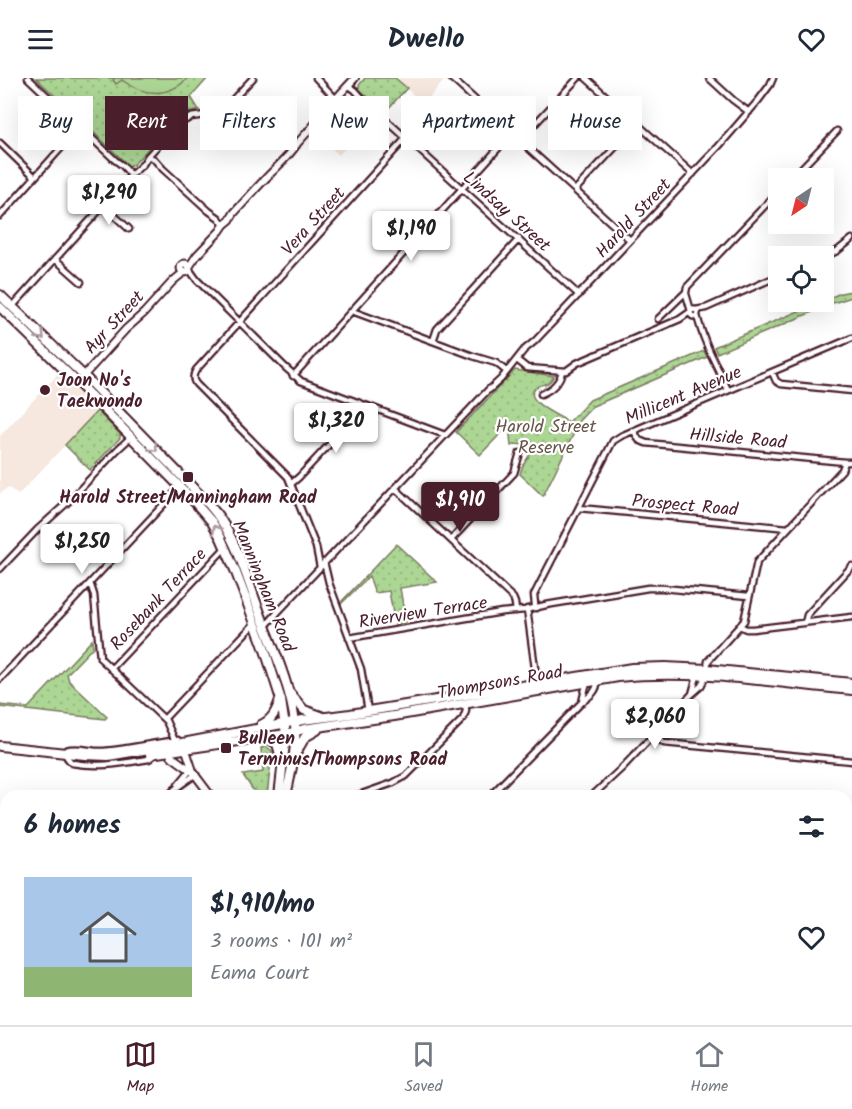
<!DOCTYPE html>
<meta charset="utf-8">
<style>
body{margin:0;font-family:Kalam,sans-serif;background:#f2f2f3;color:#1f2937;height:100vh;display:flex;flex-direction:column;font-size:22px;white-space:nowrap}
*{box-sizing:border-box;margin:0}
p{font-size:20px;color:#747a83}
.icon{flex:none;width:33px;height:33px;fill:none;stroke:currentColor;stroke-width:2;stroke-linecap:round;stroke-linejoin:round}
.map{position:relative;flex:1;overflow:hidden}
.details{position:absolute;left:0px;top:712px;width:852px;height:236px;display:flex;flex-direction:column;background:#fff;border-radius:18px 18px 0 0;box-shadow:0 6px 24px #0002}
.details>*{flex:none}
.guide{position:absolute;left:18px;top:18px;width:816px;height:54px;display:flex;gap:12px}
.needle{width:39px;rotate:215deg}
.fabs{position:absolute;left:768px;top:90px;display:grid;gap:12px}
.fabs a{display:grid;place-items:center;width:66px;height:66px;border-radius:0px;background:#fff;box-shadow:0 6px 24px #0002;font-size:30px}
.price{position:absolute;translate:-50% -51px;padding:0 14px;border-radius:6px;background:#fff;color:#222;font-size:20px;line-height:39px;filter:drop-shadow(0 2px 3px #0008)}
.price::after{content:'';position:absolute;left:50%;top:36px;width:18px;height:14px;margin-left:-9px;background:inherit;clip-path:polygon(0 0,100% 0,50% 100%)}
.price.current{background:#4a1f2b;color:#fff}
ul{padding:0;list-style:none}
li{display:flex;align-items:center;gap:18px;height:150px;padding:0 24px}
li span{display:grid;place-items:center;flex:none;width:168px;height:120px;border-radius:0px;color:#555}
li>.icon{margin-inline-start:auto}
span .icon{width:72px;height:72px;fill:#fffc;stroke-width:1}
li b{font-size:26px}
h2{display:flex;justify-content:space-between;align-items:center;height:72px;padding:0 24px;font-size:26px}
.tag{padding:0 21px;border-radius:0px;background:#fff;box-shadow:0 6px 24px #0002;font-size:21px;line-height:54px}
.tag.current{background:#4a1f2b;color:#fff}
header{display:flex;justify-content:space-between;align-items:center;height:78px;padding:0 24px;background:#fff;font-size:27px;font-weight:800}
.tabs{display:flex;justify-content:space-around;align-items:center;height:84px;border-top:2px solid #e0e1e3;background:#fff;font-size:16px;color:#747a83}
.tabs a{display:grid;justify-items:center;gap:3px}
.tabs .current{color:#4a1f2b}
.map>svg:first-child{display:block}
</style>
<header><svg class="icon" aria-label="menu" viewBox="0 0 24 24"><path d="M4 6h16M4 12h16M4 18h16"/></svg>Dwello<svg class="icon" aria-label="heart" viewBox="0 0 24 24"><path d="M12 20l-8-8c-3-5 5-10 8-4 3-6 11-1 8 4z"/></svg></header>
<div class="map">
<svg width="852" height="947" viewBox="0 0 852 947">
<defs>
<pattern id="park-dots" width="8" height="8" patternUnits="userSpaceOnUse" patternTransform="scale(1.5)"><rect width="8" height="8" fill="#acd694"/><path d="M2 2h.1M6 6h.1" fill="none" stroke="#96b780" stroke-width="1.8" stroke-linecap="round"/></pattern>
</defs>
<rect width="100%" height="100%" fill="#fff"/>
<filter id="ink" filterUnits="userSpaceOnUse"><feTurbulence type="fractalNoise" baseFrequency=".0167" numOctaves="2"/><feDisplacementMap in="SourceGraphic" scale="12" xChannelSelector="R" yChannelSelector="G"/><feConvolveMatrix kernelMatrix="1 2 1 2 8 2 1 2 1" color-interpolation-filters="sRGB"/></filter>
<g filter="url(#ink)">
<path fill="#f6e7df" d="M397 0H441L444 3 423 26 396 1Z
M347 16 354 18 373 36 374 39 339 77 313 53Z
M59 295 97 333 18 417 8 409 0 416V358Z"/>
<path fill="url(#park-dots)" stroke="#7b7a60" stroke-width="1.5" d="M36 0H208L191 19 199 32 185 36 174 43 133 87 129 88Z
M365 0H395L407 10 385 34 359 11V7Z
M852 213V219L833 225 717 275 714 269 820 224H824V222L841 215Z
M704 273 707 279 593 328 574 348 576 351 543 418 520 396 523 387 529 378V374C525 366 518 365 511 368L509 347 480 377 456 354 515 292 554 298C547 310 541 304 535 310 522 323 561 339 569 344L590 322Z
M97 333 120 356V360L90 392 65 367Z
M396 466 437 504 400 510 406 545 395 547 389 513 375 515 369 498 342 525V523Z
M92 562 93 569 67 596 69 603 107 639 105 641 0 629V627L28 630Z
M267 669 272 673 267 718H257L243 697 263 694 261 670Z
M846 836 852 837V947H790L796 942H846Z"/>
<path fill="#acd694" stroke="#7b7a60" stroke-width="1.5" d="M115 0H188C168 20 143 18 122 2L116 6 113 2Z"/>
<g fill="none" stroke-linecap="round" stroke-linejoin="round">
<defs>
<path id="minor" d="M28 0 115 82 123 88 131 97
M316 0 334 19 340 22
M451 0 630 162
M586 0 693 96
M709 0 733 22 749 34
M349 8 355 12 363 21 579 217
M520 62 578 0
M0 65 35 99
M148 78 154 81 163 91 209 133 219 140 224 147
M792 100 837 53
M575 112 637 46
M104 128 129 151
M0 138 80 49
M824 179 837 173 852 161
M55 181 81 204
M189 191 197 202 286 290 301 303 445 357
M686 214 687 209 778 114
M686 216 691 233
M12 229 131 97 143 86 148 78 177 47 191 39 212 36 224 31 253 0
M690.5 235a3.5 3.5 0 1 1 7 0a3.5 3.5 0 1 1-7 0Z
M696 232 706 230 778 198
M352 233 473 278 496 285 506 293
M697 237C703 264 717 288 728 312
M658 241 686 214
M433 263 437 251 519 161
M517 282 527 290 566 293 577 285 680 241 690 234
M772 294 776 303 781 306 852 313
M293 298 512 55
M489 312 501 301 524 272 535 263 719 68 758 23 770 7 773 0
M541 316C551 312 560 304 562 293
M634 353 639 362 646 365 845 384
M292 405 299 399 365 328
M395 410 513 520 515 525 516 533
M579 430 788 450
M451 462 514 395 520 375
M324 484 329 505 361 591 368 633
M320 489 316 469 288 399 196 306C192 301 193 297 196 292L406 60
M0 491 37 452 69 423 117 372 131 359
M90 505 94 517 100 580 166 643 175 663
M537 530 535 527 534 517 613 363 621 358 852 260
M527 531 537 605
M805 545 807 537 852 488
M740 548 746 551H753L852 539
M265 549 277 535 489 311
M349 560 502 534 525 532 546 527 648 510H662L749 518
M111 591 226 469
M707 591 708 583 744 543 757 484 842 392 845 384H852
M0 601 180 409
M692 616 697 598
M582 624 587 603
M164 641 255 545
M653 657 664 665 852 683
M154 677 149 681C123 685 98 690 72 685 68 681 64 677 66 672 77 668 92 674 104 673 129 671 153 665 178 662
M178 707 192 690
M168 718 175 711 196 696
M356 718 393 705 406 698 463 641 466 633 465 624
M490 718 582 624C590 618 598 613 597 603
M592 718 623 689 692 616 701 608 706 598
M0 744 6 745
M846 756 852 757
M846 830 852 831
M0 838 6 832
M0 848 6 854
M1 894 6 902
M33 942 36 947
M113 942 117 947
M193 942 197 947
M274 942 277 947
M538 942 542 947
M627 942 631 947
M716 942 719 947
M288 947 342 942"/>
<path id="tertiary" d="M294 69 322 38 331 26 355 0
M180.5 190a4.5 4.5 0 1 1 9 0a4.5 4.5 0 1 1-9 0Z
M189 189 197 177 220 153 224 147 230 142 234 135C246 122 258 108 271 95 280 86 290 77 297 66
M77 305 126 251 144 235 173 203 184 194
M185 669 193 693
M168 672 171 678 193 694 211 718"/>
<path id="primary" d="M0 217 84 298 198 415C208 425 217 435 224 447 240 473 248 504 259 532 272 568 291 608 295 646 297 670 291 695 286 718
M0 229 85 312 192 421 212 444 221 460 235 492 265 572 281 622 286 656 279 718
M289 614 304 632 321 638
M261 647C272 642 276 634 280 622
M267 659 277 666 281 680
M0 668 85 677 108 678 167 668 303 642 350 636 632 590 665 589 707 591 852 605
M297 673 305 659 317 652
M150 676 286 656 304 651 394 638 618 599C695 591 775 605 852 612
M354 942 357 947
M366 942 370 947"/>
</defs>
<use href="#minor" stroke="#4a1f2b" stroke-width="9"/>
<use href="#tertiary" stroke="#4a1f2b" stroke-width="10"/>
<use href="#primary" stroke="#4a1f2b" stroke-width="12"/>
<use href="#minor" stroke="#fff" stroke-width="4.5"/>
<use href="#tertiary" stroke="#fff" stroke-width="6"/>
<use href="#primary" stroke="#fff" stroke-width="8"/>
</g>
<defs><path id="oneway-chevron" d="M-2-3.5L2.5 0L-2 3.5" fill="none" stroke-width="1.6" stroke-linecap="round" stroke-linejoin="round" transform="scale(1.5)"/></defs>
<g stroke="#ae9aa0">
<use href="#oneway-chevron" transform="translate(41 258) rotate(44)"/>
<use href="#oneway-chevron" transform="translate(154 370) rotate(45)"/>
<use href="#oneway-chevron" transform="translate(216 451) rotate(-122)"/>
</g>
</g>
<g fill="#4a1f2b" stroke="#fff" stroke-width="2">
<circle cx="45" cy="312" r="6"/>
<rect x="182" y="393" width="12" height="12" rx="3"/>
<rect x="220" y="664" width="12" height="12" rx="3"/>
</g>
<g text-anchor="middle" stroke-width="4.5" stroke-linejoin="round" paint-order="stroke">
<g font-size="18" fill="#4a1f2b" stroke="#fff">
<text transform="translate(507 133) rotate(42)" y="6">Lindsay Street</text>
<text transform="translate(633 140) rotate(-47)" y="6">Harold Street</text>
<text transform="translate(313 143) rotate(-48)" y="6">Vera Street</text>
<text transform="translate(114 244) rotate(-47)" y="6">Ayr Street</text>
<text transform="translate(683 317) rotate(-23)" y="6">Millicent Avenue</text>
<text transform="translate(738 360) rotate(5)" y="6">Hillside Road</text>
<text transform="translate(685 427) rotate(5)" y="6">Prospect Road</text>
<text transform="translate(264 508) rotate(68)" y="6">Manningham Road</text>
<text transform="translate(158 521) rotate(-47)" y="6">Rosebank Terrace</text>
<text transform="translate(423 534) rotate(-9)" y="6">Riverview Terrace</text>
<text transform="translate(500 604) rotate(-10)" y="6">Thompsons Road</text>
</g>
<g font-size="18" font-weight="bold" fill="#4a1f2b" stroke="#fff" text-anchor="start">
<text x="57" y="308">Joon No's<tspan x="57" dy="21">Taekwondo</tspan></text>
<text x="188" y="425" text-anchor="middle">Harold Street/Manningham Road</text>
<text x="238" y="666">Bulleen<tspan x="238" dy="21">Terminus/Thompsons Road</tspan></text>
</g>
<g font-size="18" fill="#67564a" stroke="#fff">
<text x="546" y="354">Harold Street<tspan x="546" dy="21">Reserve</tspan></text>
</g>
</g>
</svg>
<div class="fabs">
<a><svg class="needle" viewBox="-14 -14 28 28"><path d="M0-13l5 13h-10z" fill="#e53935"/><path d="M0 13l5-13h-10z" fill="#747a83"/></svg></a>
<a><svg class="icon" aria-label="locate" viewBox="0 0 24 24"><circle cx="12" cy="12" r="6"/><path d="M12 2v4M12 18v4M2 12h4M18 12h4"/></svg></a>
</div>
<b class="price" style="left:109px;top:148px">$1,290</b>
<b class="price" style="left:411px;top:184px">$1,190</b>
<b class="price" style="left:336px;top:376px">$1,320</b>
<b class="price current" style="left:460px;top:455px">$1,910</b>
<b class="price" style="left:82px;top:497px">$1,250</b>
<b class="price" style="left:655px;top:672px">$2,060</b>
<div class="guide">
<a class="tag">Buy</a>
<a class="tag current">Rent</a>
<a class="tag">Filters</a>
<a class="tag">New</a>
<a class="tag">Apartment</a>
<a class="tag">House</a>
</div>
<section class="details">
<h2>6 homes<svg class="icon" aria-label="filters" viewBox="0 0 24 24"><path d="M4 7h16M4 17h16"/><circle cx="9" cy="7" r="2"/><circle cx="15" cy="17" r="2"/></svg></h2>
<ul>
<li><span style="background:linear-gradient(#a9c7e8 75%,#8fb573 0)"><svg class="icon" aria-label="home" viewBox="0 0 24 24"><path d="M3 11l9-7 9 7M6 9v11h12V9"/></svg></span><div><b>$1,910/mo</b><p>3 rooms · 101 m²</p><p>Eama Court</p></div><svg class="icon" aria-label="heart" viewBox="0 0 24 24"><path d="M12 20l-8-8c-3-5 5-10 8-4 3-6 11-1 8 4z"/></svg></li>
</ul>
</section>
</div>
<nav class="tabs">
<a class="current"><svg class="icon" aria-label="map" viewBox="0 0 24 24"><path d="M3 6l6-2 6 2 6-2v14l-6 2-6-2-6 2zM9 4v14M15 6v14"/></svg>Map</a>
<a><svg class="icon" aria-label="saved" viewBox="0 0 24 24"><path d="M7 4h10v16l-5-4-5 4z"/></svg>Saved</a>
<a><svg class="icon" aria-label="home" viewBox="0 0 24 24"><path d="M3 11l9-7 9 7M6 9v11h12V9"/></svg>Home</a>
</nav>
